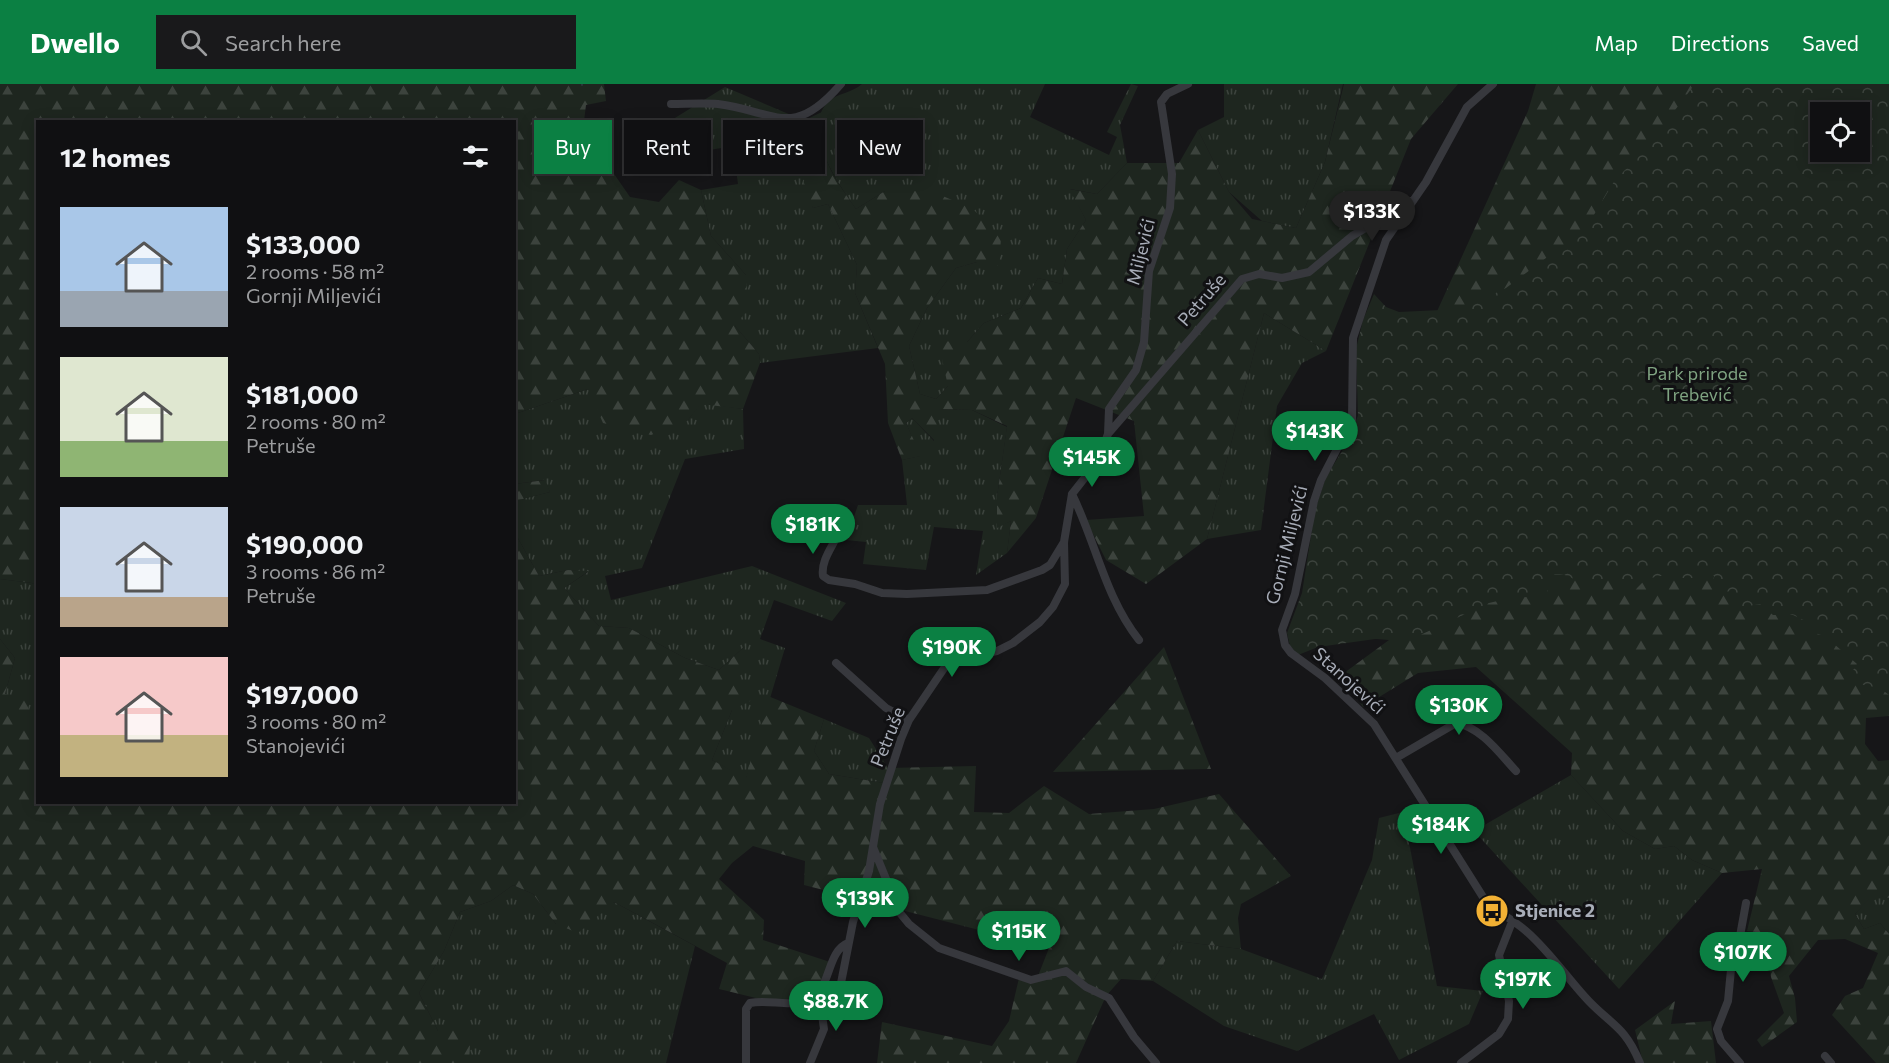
<!DOCTYPE html>
<meta charset="utf-8">
<style>
body{margin:0;font-family:Commissioner,sans-serif;background:#19191b;color:#f1f3f6;height:100vh;display:flex;flex-direction:column;font-size:22px;white-space:nowrap}
*{box-sizing:border-box;margin:0}
p{font-size:20px;color:#9c9d9f}
.icon{flex:none;width:33px;height:33px;fill:none;stroke:currentColor;stroke-width:2;stroke-linecap:round;stroke-linejoin:round}
.map{position:relative;flex:1;overflow:hidden}
.sheet{position:absolute;left:36px;top:36px;width:480px;height:684px;display:flex;flex-direction:column;background:#101012;border-radius:0px;box-shadow:0 3px 15px #0003,0 0 0 2px #303032}
.sheet>*{flex:none}
.hud{position:absolute;left:534px;top:36px;width:570px;height:54px;display:flex;gap:12px}
.fabs{position:absolute;left:1810px;top:18px;display:grid;gap:12px}
.fabs a{display:grid;place-items:center;width:60px;height:60px;border-radius:0px;background:#101012;box-shadow:0 3px 15px #0003,0 0 0 2px #303032;font-size:30px}
.price{position:absolute;translate:-50% -51px;padding:0 14px;border-radius:21px;background:#0b8043;color:#fff;font-size:20px;line-height:39px;filter:drop-shadow(0 2px 3px #0008)}
.price::after{content:'';position:absolute;left:50%;top:36px;width:18px;height:14px;margin-left:-9px;background:inherit;clip-path:polygon(0 0,100% 0,50% 100%)}
.price.current{background:#222;color:#fff}
ul{padding:0;list-style:none}
li{display:flex;align-items:center;gap:18px;height:150px;padding:0 24px}
li span{display:grid;place-items:center;flex:none;width:168px;height:120px;border-radius:0px;color:#555}
li>.icon{margin-inline-start:auto}
span .icon{width:72px;height:72px;fill:#fffc;stroke-width:1}
li b{font-size:26px}
h2{display:flex;justify-content:space-between;align-items:center;height:72px;padding:0 24px;font-size:26px}
.tag{padding:0 21px;border-radius:0px;background:#101012;box-shadow:0 3px 15px #0003,0 0 0 2px #303032;font-size:21px;line-height:54px}
.tag.current{background:#0b8043;color:#fff}
header{display:flex;align-items:center;gap:36px;box-sizing:border-box;height:84px;padding:0 30px;background:#0b8043;color:#fff}
header strong{font-size:28px}
nav{display:flex;gap:33px;margin-inline-start:auto;font-size:21px}
.search{width:420px;height:54px;background:#19191b;display:flex;align-items:center;gap:15px;box-sizing:border-box;padding:0 21px;border-radius:0px;color:#9c9d9f;font-size:22px}
.map>svg:first-child{display:block}
</style>
<header>
<strong>Dwello</strong>
<div class="search"><svg class="icon" aria-label="search" viewBox="0 0 24 24"><circle cx="10" cy="10" r="6"/><path d="M15 15l6 6"/></svg>Search here</div>
<nav><a>Map</a><a>Directions</a><a>Saved</a></nav>
</header>
<div class="map">
<svg width="1889" height="979" viewBox="0 0 1889 979">
<defs>
<pattern id="grass-tufts" width="24" height="20" patternUnits="userSpaceOnUse" patternTransform="scale(1.5)"><rect width="24" height="20" fill="#1e261f"/><path d="M3 7l-1-3M5 7V3M7 7l1-3M15 17l-1-3M17 17v-4M19 17l1-3" fill="none" stroke="#3c433d"/></pattern>
<pattern id="forest-firs" width="22" height="20" patternUnits="userSpaceOnUse" patternTransform="scale(1.5)"><rect width="22" height="20" fill="#1e261f"/><path d="M5 1l3.5 6h-7zM16 11l3.5 6h-7z" fill="#3c433d"/></pattern>
<pattern id="park-crowns" width="20" height="18" patternUnits="userSpaceOnUse" patternTransform="scale(1.5)"><rect width="20" height="18" fill="#1e261f"/><path d="M2 6a3 3 0 1 1 6 0M12 15a3 3 0 1 1 6 0" fill="none" stroke="#3c433d"/></pattern>
</defs>
<rect width="100%" height="100%" fill="#161618"/>
<path fill="url(#grass-tufts)" d="M862 0H1045L1030 33 1109 71 1117 53 1107 48 1131 0 1138 2 1120 41 1127 79 1097 110 1070 105 1086 136 1067 165 1062 200 1038 194 1021 224 984 239 967 258 948 302 936 315 920 310 909 262 927 224 956 184 977 178 885 107 856 125C839 101 799 45 829 17 838 9 852 9 862 0Z
M1224 0H1343L1325 78 1296 144 1262 137 1229 108 1198 46 1224 33Z
M725 3 791 31C779 66 792 65 805 92 810 101 811 114 813 124L828 120 857 181 855 209 878 264 760 279 759 270 735 242 746 191 711 152 701 106 738 100 733 62 686 70 662 42Z
M1264 229 1326 267 1302 279 1277 322 1261 446 1207 455Z
M588 305 687 337 701 319 743 325 744 365 685 375 642 484 605 492 611 516 752 482 846 519 832 537 774 516 760 555 785 564 746 695 712 676 732 626 744 563 719 586 685 574 629 544 599 542 564 504 588 488 568 486 539 492 515 449 514 417 550 408 544 396 515 400V330Z
M938 325 972 326 1007 343 997 413V443L1011 437 1007 469 976 491 983 447 934 443 926 486 863 480 866 458 846 456 858 421H907L902 376 920 372 906 339 912 334 934 357Z
M0 495 32 499 38 502 37 633H31L5 610 15 574 0 555Z
M824 635 869 654 888 684 884 699 829 690 814 667Z
M1571 691 1623 747 1655 765 1674 762 1692 776 1722 789 1619 905 1474 747Z
M1403 728 1437 902 1483 907 1469 940 1399 976 1374 930 1297 967 1224 942 1153 897 1177 857 1241 865 1322 895 1372 776 1379 734Z
M513 801 533 810 556 840 614 818 695 862 666 979H468L438 947 419 909 444 867 460 828 491 817Z
M1873 810 1889 814V850L1880 839 1864 845 1855 830Z"/>
<path fill="url(#forest-firs)" fill-rule="evenodd" d="M0 0H604L606 17 586 21 583 45 630 113 659 118 679 96 701 106 711 152 746 191 748 225 735 242 759 270 760 279 743 325 701 320 687 337 651 351 603 339 588 305 515 330 514 38H38L37 502 32 499 0 495Z
M1344 0H1458L1411 55 1326 267 1264 229 1207 455 1146 500 1106 476 1086 436 1144 432 1134 337 1076 314 1036 434 1007 469 1011 437 997 444V413L1007 342 972 326 939 325 935 357 912 334 906 339 921 372 902 376 888 339 885 280 855 209 857 181 828 120 813 124 803 101 805 93 787 66 786 45 822 28C816 70 833 92 856 125L885 107H931L973 125 1001 154 999 182 977 178 956 184 927 224 909 262 920 310 936 315 948 302 938 257 967 258 984 239 1021 224 1038 194 1062 200 1067 165 1086 136 1069 105 1097 110 1127 79H1179L1198 46 1229 108 1252 135 1296 144 1325 78Z
M1536 0H1889V632L1866 634 1865 660 1878 677 1889 676V814L1873 811 1855 830 1864 845 1880 839 1889 850V979H1876L1832 931 1845 912 1863 904 1878 869 1845 855 1818 856 1789 892 1795 914 1797 938 1762 963 1757 956 1784 929 1771 893 1765 849 1747 847 1762 785 1722 789 1692 776 1674 762 1655 765 1623 747 1571 691 1572 669 1476 583 1418 589 1363 623 1340 592 1389 556 1304 549 1429 245 1528 27ZM1821 28H1860V68H1821Z
M545 396 550 408 515 417V400Z
M515 449 539 492 568 486 589 487 564 504 599 542 629 544 685 574 719 586 745 562 739 598 756 614 732 626 712 676 746 694 768 612 824 635 814 667 829 690 884 699 888 684 976 682 974 728 1009 729 1044 702 1089 730 1154 725 1219 710 1291 792 1241 820 1238 834 1241 865 1177 857 1153 897 1121 895 1106 912 1076 979H877L882 938 992 962 1009 937 1019 894 1038 892 1049 864 804 801 805 777 753 762 732 779 719 795 764 836 763 856 830 878 820 903 809 915H760L719 905 727 879 614 818 578 849 556 840 533 810 513 801 491 817 460 828 444 867 419 909 438 947 471 942 469 979H0V555L15 574 5 610 26 615 31 633H37L38 718H514Z
M1164 563 1211 685 1053 688Z
M1675 917 1671 940 1711 937 1716 979H1643L1635 946Z"/>
<path fill="url(#park-crowns)" fill-rule="evenodd" d="M1695 0H1889V611L1880 604 1853 599 1850 591 1857 580 1826 553 1816 549 1810 539 1793 531H1773L1760 520 1737 524 1734 522 1733 510 1730 507 1722 509 1713 501 1714 492 1705 491 1687 495 1670 490 1646 495 1636 505 1606 494C1580 512 1579 489 1555 490L1548 495V506L1543 517 1527 513 1510 514 1489 519 1416 553 1375 555 1318 563 1298 571 1290 562 1287 549 1302 509 1315 426 1326 393 1344 364 1358 332 1356 265 1363 236 1374 210 1386 223 1399 228 1463 225 1506 204 1586 144 1615 96 1642 69ZM1821 28H1860V68H1821Z"/>
<g fill="none" stroke-linecap="round" stroke-linejoin="round">
<path stroke="#2c353c" stroke-width="2" d="M582 0V1"/>
<path stroke="#37383d" stroke-width="8" d="M1493 0 1467 23 1426 98 1386 156 1353 254 1352 336 1321 396 1314 417 1295 510 1282 546 1285 561 1291 569 1325 594 1374 640 1483 813C1497 829 1511 834 1526 847 1549 867 1565 891 1585 913 1610 941 1624 940 1640 979
M671 20C686 20 703 19 718 20 775 27 792 57 841 0
M1108 350 1242 195 1259 190 1282 194 1309 188 1352 152 1411 117
M1072 410C1096 459 1105 513 1139 556
M843 437C839 456 820 473 823 492L829 496 855 500 882 509 907 510 987 506 1042 486 1050 481 1064 458
M836 579 886 624 909 636
M1396 674 1456 639C1481 643 1500 670 1516 687
M873 763 900 829 909 840 939 864 1031 896 1066 887 1086 903 1109 914 1134 953 1156 979
M841 899 853 838 869 787 880 720 901 655 909 636 949 577 997 567 1013 559 1040 538 1053 523 1065 500 1064 458 1072 410 1098 377 1108 350 1109 325 1136 286 1144 258 1149 187 1170 124 1172 90 1161 18 1167 10 1188 0
M1825 972 1831 979
M746 979V925L750 919C768 915 788 923 806 917 832 910 825 868 848 859
M810 979 824 945 819 910
M1461 979 1499 950 1508 935 1509 917 1499 871 1512 838
M1740 979 1721 957 1717 945 1728 917 1732 875 1740 852 1746 819"/>
</g>
<defs>
<symbol id="bus-disc" viewBox="-11 -11 22 22"><circle r="9.5" fill="#f2b134" stroke="#111113"/><path d="M-5-6H5V4H4V6H2V4H-2V6H-4V4H-5ZM-3.5-4V0h7V-4ZM-3.5 1.2v1.5H-2V1.2ZM2 1.2v1.5H3.5V1.2Z" fill="#111"/></symbol>
</defs>
<g fill-rule="evenodd">
<use href="#bus-disc" x="1473" y="808" width="38" height="38"/>
</g>
<g text-anchor="middle" stroke-width="6" stroke-linejoin="round" paint-order="stroke">
<g font-size="18" fill="#a8adb8" stroke="#111113">
<text transform="translate(1141 168) rotate(-76)" y="6">Miljevići</text>
<text transform="translate(1202 216) rotate(-49)" y="6">Petruše</text>
<text transform="translate(1287 461) rotate(-76)" y="6">Gornji Miljevići</text>
<text transform="translate(1349 597) rotate(42)" y="6">Stanojevići</text>
<text transform="translate(888 653) rotate(-68)" y="6">Petruše</text>
</g>
<g font-size="18" fill="#7fa381" stroke="#111113">
<text x="1697" y="296">Park prirode<tspan x="1697" dy="21">Trebević</tspan></text>
</g>
<g font-size="18" font-weight="bold" fill="#a8adb8" stroke="#111113" text-anchor="start">
<text x="1515" y="833">Stjenice 2</text>
</g>
</g>
</svg>
<div class="fabs">
<a><svg class="icon" aria-label="locate" viewBox="0 0 24 24"><circle cx="12" cy="12" r="6"/><path d="M12 2v4M12 18v4M2 12h4M18 12h4"/></svg></a>
</div>
<b class="price current" style="left:1372px;top:158px">$133K</b>
<b class="price" style="left:1315px;top:378px">$143K</b>
<b class="price" style="left:1092px;top:404px">$145K</b>
<b class="price" style="left:813px;top:471px">$181K</b>
<b class="price" style="left:952px;top:594px">$190K</b>
<b class="price" style="left:1459px;top:652px">$130K</b>
<b class="price" style="left:1441px;top:771px">$184K</b>
<b class="price" style="left:865px;top:845px">$139K</b>
<b class="price" style="left:1019px;top:878px">$115K</b>
<b class="price" style="left:1743px;top:899px">$107K</b>
<b class="price" style="left:1523px;top:926px">$197K</b>
<b class="price" style="left:836px;top:948px">$88.7K</b>
<div class="hud">
<a class="tag current">Buy</a>
<a class="tag">Rent</a>
<a class="tag">Filters</a>
<a class="tag">New</a>
</div>
<section class="sheet">
<h2>12 homes<svg class="icon" aria-label="filters" viewBox="0 0 24 24"><path d="M4 7h16M4 17h16"/><circle cx="9" cy="7" r="2"/><circle cx="15" cy="17" r="2"/></svg></h2>
<ul>
<li><span style="background:linear-gradient(#a9c7e8 70%,#9aa5b1 0)"><svg class="icon" aria-label="home" viewBox="0 0 24 24"><path d="M3 11l9-7 9 7M6 9v11h12V9"/></svg></span><div><b>$133,000</b><p>2 rooms · 58 m²</p><p>Gornji Miljevići</p></div></li>
<li><span style="background:linear-gradient(#dfe7d0 70%,#8fb573 0)"><svg class="icon" aria-label="home" viewBox="0 0 24 24"><path d="M3 11l9-7 9 7M6 9v11h12V9"/></svg></span><div><b>$181,000</b><p>2 rooms · 80 m²</p><p>Petruše</p></div></li>
<li><span style="background:linear-gradient(#c9d6e8 75%,#b9a48a 0)"><svg class="icon" aria-label="home" viewBox="0 0 24 24"><path d="M3 11l9-7 9 7M6 9v11h12V9"/></svg></span><div><b>$190,000</b><p>3 rooms · 86 m²</p><p>Petruše</p></div></li>
<li><span style="background:linear-gradient(#f6c9c9 65%,#c2b280 0)"><svg class="icon" aria-label="home" viewBox="0 0 24 24"><path d="M3 11l9-7 9 7M6 9v11h12V9"/></svg></span><div><b>$197,000</b><p>3 rooms · 80 m²</p><p>Stanojevići</p></div></li>
</ul>
</section>
</div>
